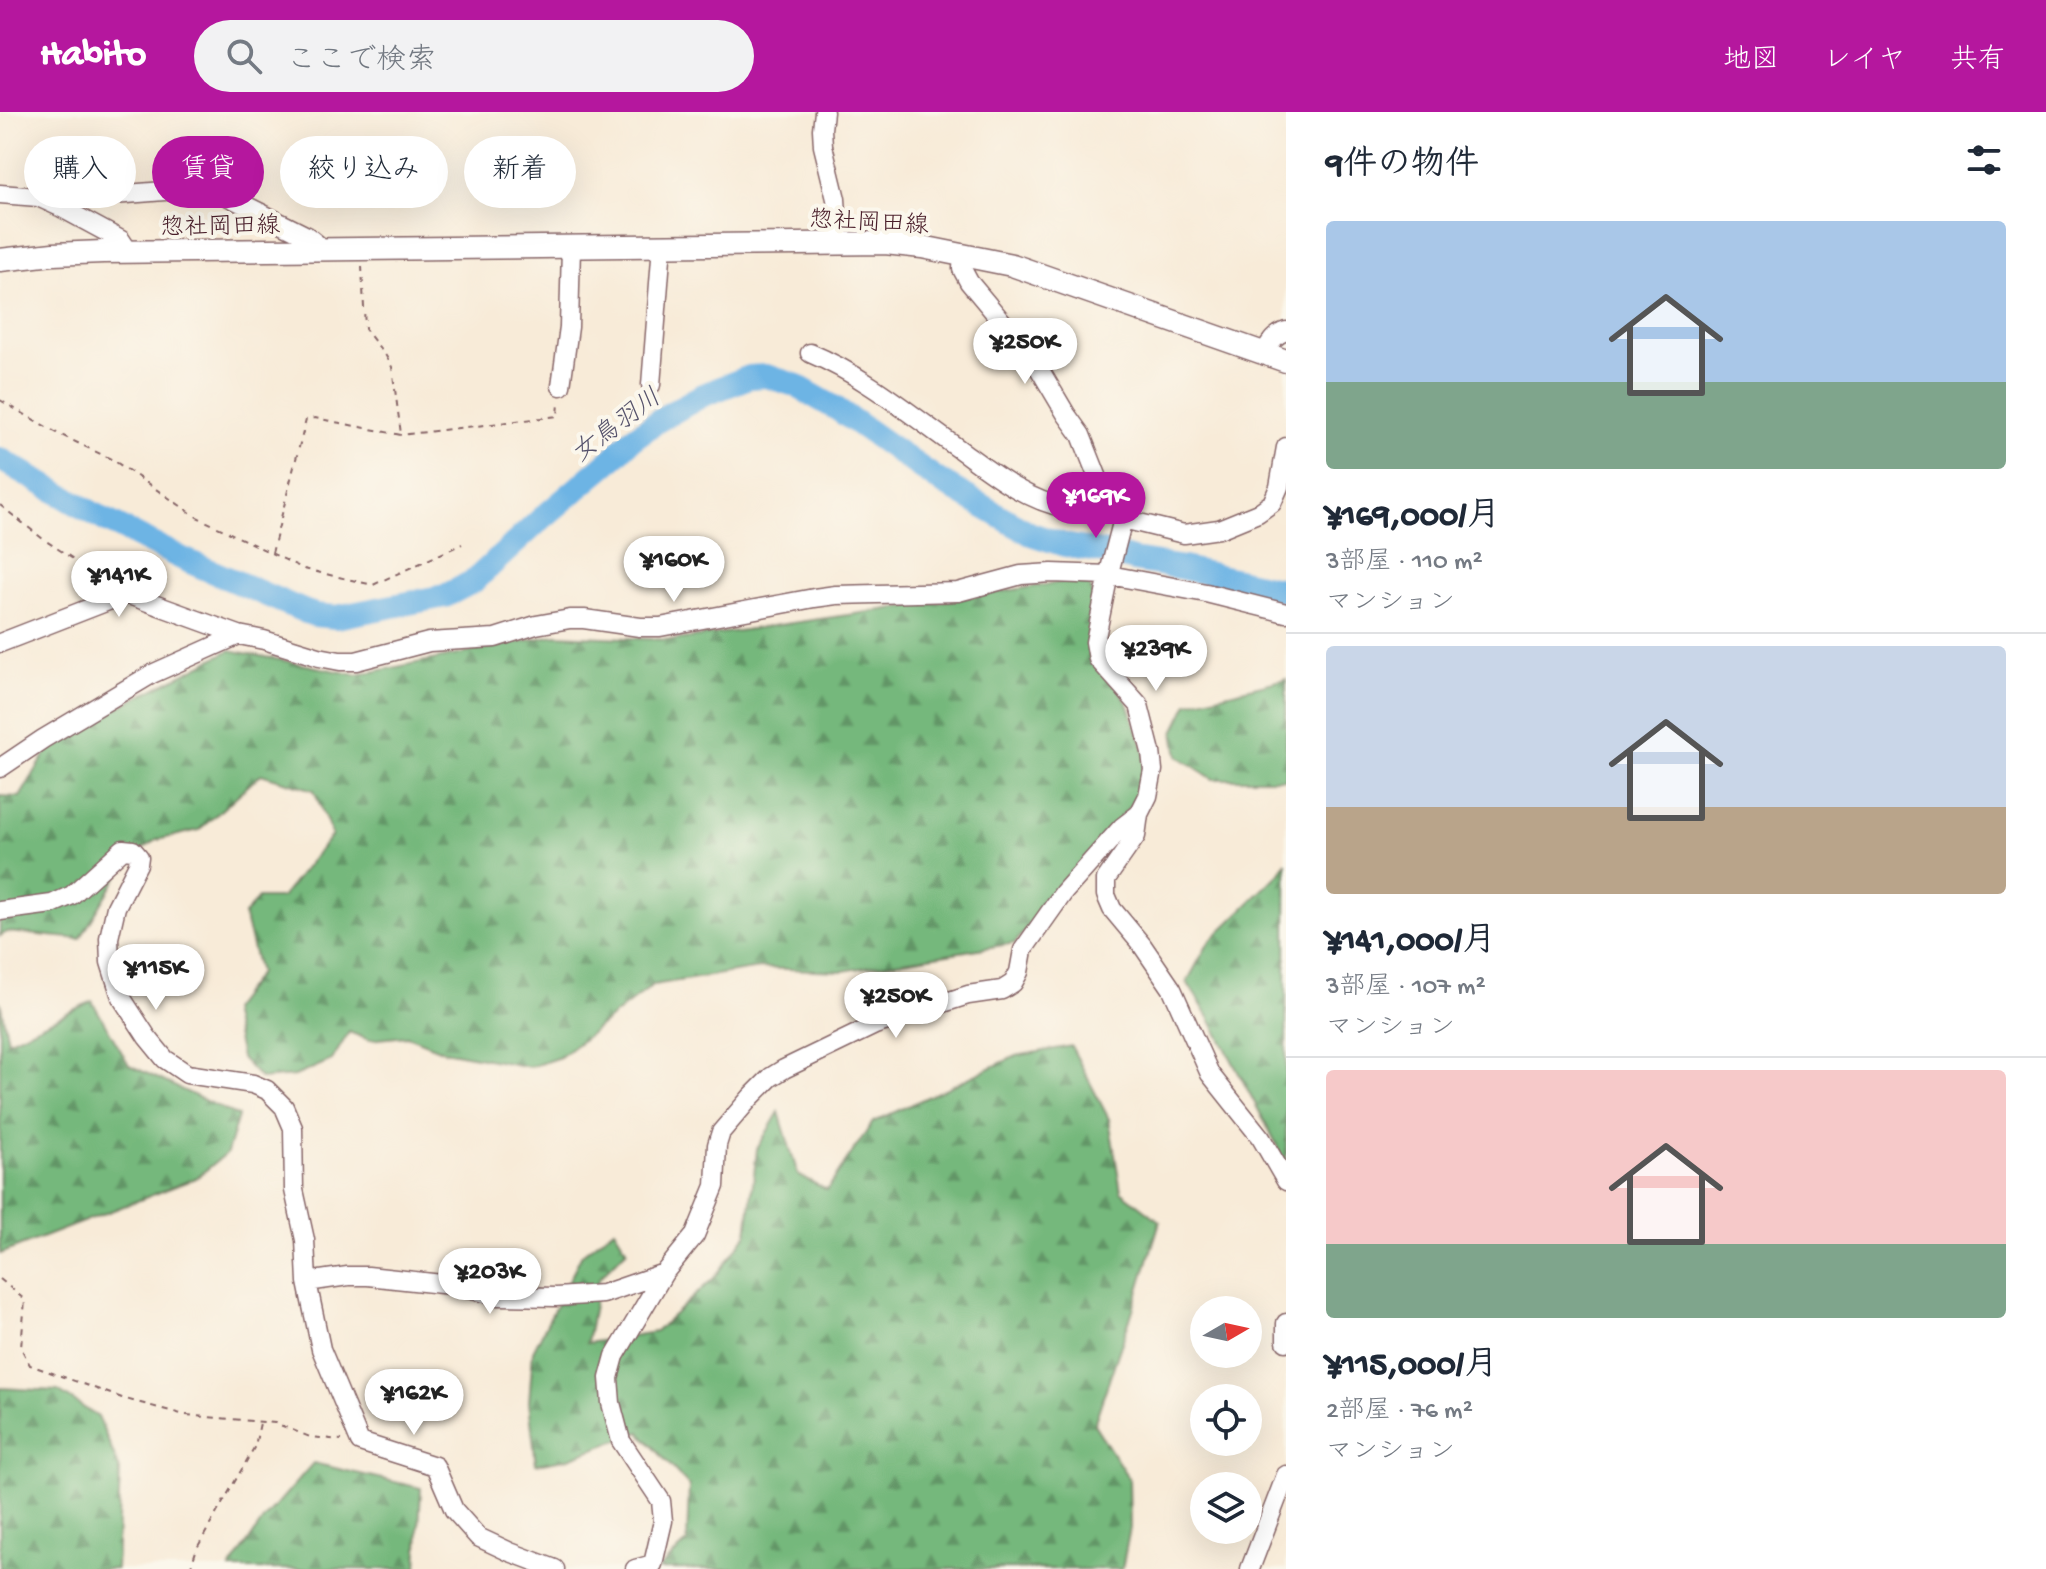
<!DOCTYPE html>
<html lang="ja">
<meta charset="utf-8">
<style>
body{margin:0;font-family:"Gochi Hand","Klee One",sans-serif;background:#f2f2f3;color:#1f2937;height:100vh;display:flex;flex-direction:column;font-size:30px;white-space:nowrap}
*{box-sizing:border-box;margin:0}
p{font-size:26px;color:#747a83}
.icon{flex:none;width:44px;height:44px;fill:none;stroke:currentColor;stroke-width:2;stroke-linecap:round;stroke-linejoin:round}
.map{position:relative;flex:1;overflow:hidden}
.details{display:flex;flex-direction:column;background:#fff;width:760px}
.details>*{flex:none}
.guide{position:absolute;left:24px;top:24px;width:760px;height:72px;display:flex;gap:16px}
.needle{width:52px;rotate:81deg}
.tools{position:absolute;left:1190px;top:1184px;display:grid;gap:16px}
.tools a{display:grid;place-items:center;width:72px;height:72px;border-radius:50%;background:#fff;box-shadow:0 8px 32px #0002;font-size:40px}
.price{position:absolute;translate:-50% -68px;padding:0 18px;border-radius:28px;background:#fff;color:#222;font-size:26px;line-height:52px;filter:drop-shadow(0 2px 4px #0008)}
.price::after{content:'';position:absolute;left:50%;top:48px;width:24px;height:18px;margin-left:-12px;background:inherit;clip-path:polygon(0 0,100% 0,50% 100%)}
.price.selected{background:#b5179e;color:#fff}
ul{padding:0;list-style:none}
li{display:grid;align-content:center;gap:16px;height:424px;padding:0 40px}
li+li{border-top:2px solid #e0e1e3}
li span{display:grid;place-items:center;height:248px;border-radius:8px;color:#555}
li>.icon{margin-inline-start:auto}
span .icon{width:144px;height:144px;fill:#fffc;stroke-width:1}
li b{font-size:34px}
h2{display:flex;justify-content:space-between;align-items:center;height:96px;padding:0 40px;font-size:34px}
.tag{padding:0 28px;border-radius:36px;background:#fff;box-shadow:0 8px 32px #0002;font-size:28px;line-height:72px}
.tag.selected{background:#b5179e;color:#fff}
header{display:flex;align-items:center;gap:48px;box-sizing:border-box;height:112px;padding:0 40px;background:#b5179e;color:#fff}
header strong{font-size:38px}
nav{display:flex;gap:44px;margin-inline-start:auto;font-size:28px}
.search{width:560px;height:72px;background:#f2f2f3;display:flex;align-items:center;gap:20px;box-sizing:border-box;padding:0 28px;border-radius:44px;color:#747a83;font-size:30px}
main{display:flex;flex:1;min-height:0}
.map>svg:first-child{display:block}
</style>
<header>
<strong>Habito</strong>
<div class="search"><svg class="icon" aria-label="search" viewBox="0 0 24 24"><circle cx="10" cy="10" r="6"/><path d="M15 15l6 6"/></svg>ここで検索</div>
<nav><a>地図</a><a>レイヤ</a><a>共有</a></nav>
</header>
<main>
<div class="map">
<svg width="1286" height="1457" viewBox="0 0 1286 1457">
<defs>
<pattern id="forest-firs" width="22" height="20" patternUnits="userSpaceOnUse" patternTransform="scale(2)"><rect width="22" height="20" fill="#75b87c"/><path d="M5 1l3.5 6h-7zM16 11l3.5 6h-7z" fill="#629566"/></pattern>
</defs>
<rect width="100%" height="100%" fill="#fbf7ec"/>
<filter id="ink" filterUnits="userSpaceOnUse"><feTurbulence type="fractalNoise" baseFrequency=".0125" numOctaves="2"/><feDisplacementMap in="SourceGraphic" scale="16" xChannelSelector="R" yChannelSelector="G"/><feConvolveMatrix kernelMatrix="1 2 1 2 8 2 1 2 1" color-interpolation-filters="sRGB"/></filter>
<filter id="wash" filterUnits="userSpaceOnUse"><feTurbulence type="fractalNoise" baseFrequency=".006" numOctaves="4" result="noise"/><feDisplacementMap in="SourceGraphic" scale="32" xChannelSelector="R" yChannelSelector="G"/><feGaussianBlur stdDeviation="1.8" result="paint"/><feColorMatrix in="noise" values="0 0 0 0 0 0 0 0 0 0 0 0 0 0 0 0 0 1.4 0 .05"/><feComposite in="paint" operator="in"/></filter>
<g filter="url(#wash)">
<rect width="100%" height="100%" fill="#f8ebd8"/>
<path fill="url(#forest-firs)" stroke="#606c54" stroke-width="2" d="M1087 466 1096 494 1088 526 1129 594 1145 641 1141 681 1015 831 843 859 759 856 653 873 560 945 530 955 444 939 407 924 369 928 349 920 332 948 295 964 261 967 241 946 231 898 259 861 244 803 258 786H281L332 723 314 678 261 662 199 718 157 728 129 746 80 827 7 820 0 824V684L20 685 54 628 230 538 357 563 555 523 675 528 938 490Z
M1286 567V667H1213L1178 644 1174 620 1188 591Z
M1286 750V1063L1276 1031 1210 907 1187 870 1209 830 1280 761Z
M0 889 8 929 92 889 129 953 238 1004 227 1041 196 1066 0 1142Z
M1071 934 1109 1007 1121 1079 1160 1109 1131 1204 1094 1312 1129 1367 1130 1416 1122 1457H658L687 1431 689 1374 640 1320 569 1346 536 1352 529 1290 533 1239 582 1142 614 1117 627 1138 599 1166 587 1231 655 1220 715 1165 747 1122 757 1037 779 1000 798 1063 827 1078 873 1010 1016 944Z
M0 1276 58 1279 98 1305 120 1358 116 1457H0Z
M313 1351 421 1376 417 1457H230L264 1407Z"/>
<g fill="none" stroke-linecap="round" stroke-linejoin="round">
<path stroke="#6db4e4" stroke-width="24" d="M0 347 103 407 183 447 306 500 315 503 336 505 445 484 474 469 539 409 612 347 631 328 659 308 701 284 749 265 766 264 795 273 837 297 941 370 1031 422 1065 433 1113 442 1133 448 1183 456 1286 479"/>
</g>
</g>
<g filter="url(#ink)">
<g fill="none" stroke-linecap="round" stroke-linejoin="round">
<defs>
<path id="minor" d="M824 0 822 17 823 34 836 87 839 131
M0 82 38 85 60 95 121 128 129 140
M60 95 75 86 190 77 221 81 307 124 323 137
M963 143 962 157 969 170 1034 248 1066 302 1081 323 1098 366 1115 399 1123 407 1110 457 1095 530 1098 547 1139 593 1151 640 1153 658 1148 684 1139 702 1136 724 1106 767V783L1112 797 1142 833 1172 877 1210 962 1261 1026 1286 1069
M810 241C865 264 911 303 959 337 992 361 1025 388 1066 396 1081 400 1099 399 1115 399
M1264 241C1270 231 1274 223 1286 219
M651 273 662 133
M561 274 569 215 571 135
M1123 407 1184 422 1219 417 1258 401 1272 391 1279 375 1286 335
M0 531 126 482 239 523 264 528 319 545 340 549H356L429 530 495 526 536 513 570 507H584L640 515H660L814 486 836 483 958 480 1021 463 1052 461 1109 463 1206 481 1286 501
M0 656 43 627 152 562 239 523
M0 799 52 792 72 783 123 737 133 738 139 745 138 752 116 795 109 826 110 850 121 885 147 925 165 947 187 962 253 972 267 978 284 995 293 1016 294 1078 305 1128 307 1170 321 1237 360 1330 435 1354 454 1398 478 1425 510 1440 555 1457
M307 1170 348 1164H368L451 1173 498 1184 556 1185 603 1182 664 1161
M1286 1211V1230
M635 1457 653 1452 663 1409 661 1389 621 1329 611 1291 609 1266 615 1244 664 1161 695 1123 715 1074 717 1033 721 1020 751 985 771 965 784 957 875 913 968 883 1002 878 1013 871 1019 860 1023 838 1064 780 1122 715 1139 702
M1250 1457 1286 1363"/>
<path id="major" d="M0 148 53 142 103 140 885 131 922 135 1012 153 1286 249"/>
</defs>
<use href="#minor" stroke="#876668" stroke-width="21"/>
<use href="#major" stroke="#876668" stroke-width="25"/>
<path stroke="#876668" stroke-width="2" stroke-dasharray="6 6" stroke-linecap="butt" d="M362 154 365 217 386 244 392 255 401 322
M0 288 57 321 113 348 197 405 304 457 373 473 462 432
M0 393 43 427 108 470
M272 441 306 308 315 306 401 323 558 304 559 291
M0 1167 25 1188 21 1236 30 1253 122 1286 185 1303 275 1311 310 1325 342 1328
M190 1457 197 1436 255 1334 260 1311"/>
<use href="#minor" stroke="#fff" stroke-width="18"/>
<use href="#major" stroke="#fff" stroke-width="22"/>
</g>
</g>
<g text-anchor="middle" stroke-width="8" stroke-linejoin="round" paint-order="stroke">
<g font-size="24" fill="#4a1f2b" stroke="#fbf7ec">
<text transform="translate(869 109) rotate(3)" y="8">惣社岡田線</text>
<text transform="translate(220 113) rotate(-1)" y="8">惣社岡田線</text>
</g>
<g font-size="26" font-style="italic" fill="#56536c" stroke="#fbf7ec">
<text transform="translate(615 312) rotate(-37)" y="9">女鳥羽川</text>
</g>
</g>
</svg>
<div class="tools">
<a><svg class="needle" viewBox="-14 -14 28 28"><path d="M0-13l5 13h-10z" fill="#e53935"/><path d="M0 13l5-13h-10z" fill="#747a83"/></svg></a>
<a><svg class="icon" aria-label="locate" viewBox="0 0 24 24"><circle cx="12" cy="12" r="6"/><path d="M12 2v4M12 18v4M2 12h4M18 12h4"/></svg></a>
<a><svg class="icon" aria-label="layers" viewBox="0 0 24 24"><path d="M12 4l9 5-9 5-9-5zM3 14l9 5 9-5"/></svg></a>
</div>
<b class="price" style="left:1025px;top:274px">¥250K</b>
<b class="price selected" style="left:1096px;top:428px">¥169K</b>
<b class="price" style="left:674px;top:492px">¥160K</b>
<b class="price" style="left:119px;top:507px">¥141K</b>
<b class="price" style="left:1156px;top:581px">¥239K</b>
<b class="price" style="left:156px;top:900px">¥115K</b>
<b class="price" style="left:896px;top:928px">¥250K</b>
<b class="price" style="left:490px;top:1204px">¥203K</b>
<b class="price" style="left:414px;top:1325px">¥162K</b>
<div class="guide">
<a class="tag">購入</a>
<a class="tag selected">賃貸</a>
<a class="tag">絞り込み</a>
<a class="tag">新着</a>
</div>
</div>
<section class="details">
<h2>9件の物件<svg class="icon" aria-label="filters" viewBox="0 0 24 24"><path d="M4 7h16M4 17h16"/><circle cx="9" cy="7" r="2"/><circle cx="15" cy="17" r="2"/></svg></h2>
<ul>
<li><span style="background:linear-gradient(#a9c7e8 65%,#7fa58c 0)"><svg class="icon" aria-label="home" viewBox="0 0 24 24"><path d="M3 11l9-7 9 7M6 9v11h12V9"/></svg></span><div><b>¥169,000/月</b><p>3部屋 · 110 m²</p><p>マンション</p></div></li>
<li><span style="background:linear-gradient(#c9d6e8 65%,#b9a48a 0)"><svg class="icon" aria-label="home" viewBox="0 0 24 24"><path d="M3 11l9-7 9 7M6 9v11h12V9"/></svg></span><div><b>¥141,000/月</b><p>3部屋 · 107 m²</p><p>マンション</p></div></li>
<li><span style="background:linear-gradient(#f6c9c9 70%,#7fa58c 0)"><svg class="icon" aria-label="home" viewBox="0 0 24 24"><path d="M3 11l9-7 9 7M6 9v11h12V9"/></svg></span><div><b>¥115,000/月</b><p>2部屋 · 76 m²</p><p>マンション</p></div></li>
</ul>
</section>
</main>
